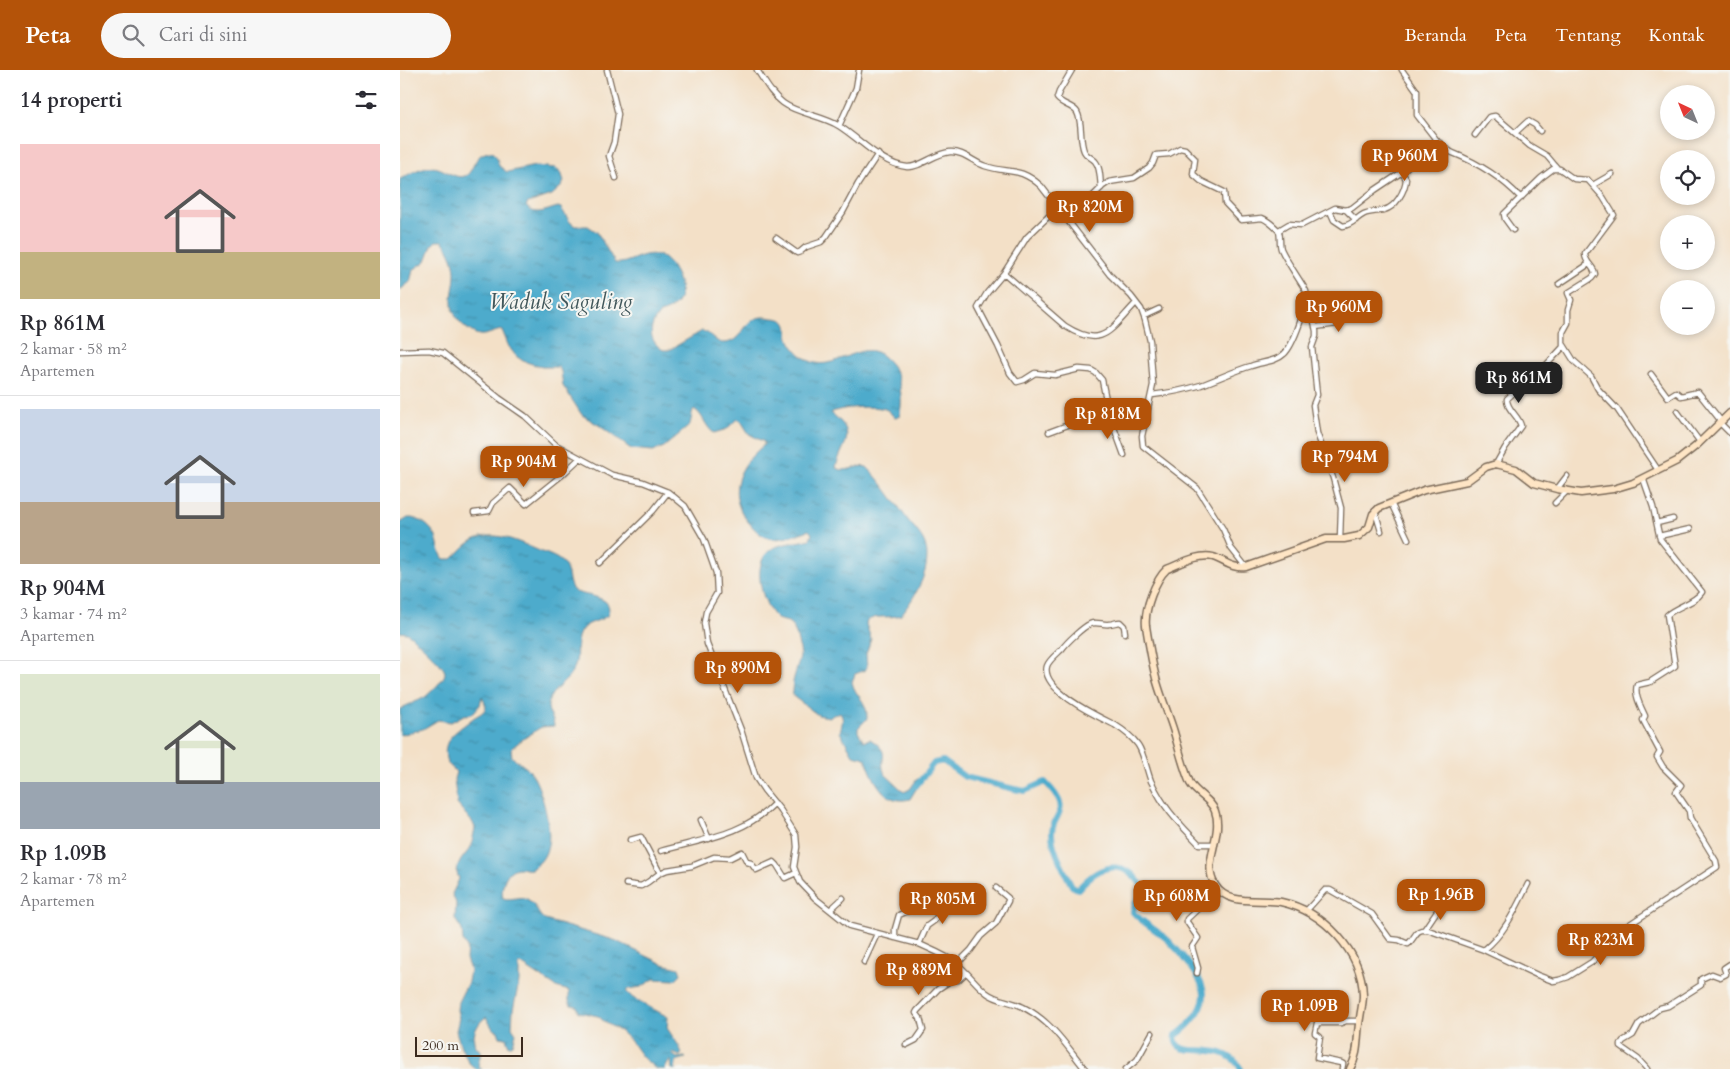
<!DOCTYPE html>
<html lang="id">
<meta charset="utf-8">
<style>
body{margin:0;font-family:Cardo,serif;background:#f7f7f7;color:#2b2b33;height:100vh;display:flex;flex-direction:column;font-size:19px;white-space:nowrap}
*{box-sizing:border-box;margin:0}
p{font-size:16px;color:#7c7c81}
.icon{flex:none;width:28px;height:28px;fill:none;stroke:currentColor;stroke-width:2;stroke-linecap:round;stroke-linejoin:round}
.map{position:relative;flex:1;overflow:hidden}
.side{display:flex;flex-direction:column;background:#fff;width:400px}
.side>*{flex:none}
.needle{width:32px;rotate:317deg}
.tools{position:absolute;left:1260px;top:15px;display:grid;gap:10px}
.tools a{display:grid;place-items:center;width:55px;height:55px;border-radius:50%;background:#fff;box-shadow:0 2px 8px #0003;font-size:25px}
.scale{position:absolute;left:15px;bottom:12px;width:108px;box-sizing:border-box;padding-left:5px;border:2px solid #3b2a1e;border-top:0;font-size:14px;line-height:18px;white-space:nowrap;color:#3b2a1e;-webkit-text-stroke:4px #f6f6f2;paint-order:stroke}
.price{position:absolute;translate:-50% -42px;padding:0 11px;border-radius:10px;background:#b45309;color:#fff;font-size:16px;line-height:32px;filter:drop-shadow(0 1px 2px #0008)}
.price::after{content:'';position:absolute;left:50%;top:30px;width:15px;height:11px;margin-left:-8px;background:inherit;clip-path:polygon(0 0,100% 0,50% 100%)}
.price.current{background:#222;color:#fff}
ul{padding:0;list-style:none}
li{display:grid;align-content:center;gap:10px;height:265px;padding:0 20px}
li+li{border-top:1px solid #e1e1e2}
li span{display:grid;place-items:center;height:155px;border-radius:0px;color:#555}
li>.icon{margin-inline-start:auto}
span .icon{width:90px;height:90px;fill:#fffc;stroke-width:1}
li b{font-size:21px}
h2{display:flex;justify-content:space-between;align-items:center;height:60px;padding:0 20px;font-size:21px}
header{display:flex;align-items:center;gap:30px;box-sizing:border-box;height:70px;padding:0 25px;background:#b45309;color:#fff}
header strong{font-size:24px}
nav{display:flex;gap:28px;margin-inline-start:auto;font-size:18px}
.search{width:350px;height:45px;background:#f7f7f7;display:flex;align-items:center;gap:12px;box-sizing:border-box;padding:0 18px;border-radius:28px;color:#7c7c81;font-size:19px}
main{display:flex;flex:1;min-height:0}
.map>svg:first-child{display:block}
</style>
<header>
<strong>Peta</strong>
<div class="search"><svg class="icon" aria-label="search" viewBox="0 0 24 24"><circle cx="10" cy="10" r="6"/><path d="M15 15l6 6"/></svg>Cari di sini</div>
<nav><a>Beranda</a><a>Peta</a><a>Tentang</a><a>Kontak</a></nav>
</header>
<main>
<section class="side">
<h2>14 properti<svg class="icon" aria-label="filters" viewBox="0 0 24 24"><path d="M4 7h16M4 17h16"/><circle cx="9" cy="7" r="2"/><circle cx="15" cy="17" r="2"/></svg></h2>
<ul>
<li><span style="background:linear-gradient(#f6c9c9 70%,#c2b280 0)"><svg class="icon" aria-label="home" viewBox="0 0 24 24"><path d="M3 11l9-7 9 7M6 9v11h12V9"/></svg></span><div><b>Rp 861M</b><p>2 kamar · 58 m²</p><p>Apartemen</p></div></li>
<li><span style="background:linear-gradient(#c9d6e8 60%,#b9a48a 0)"><svg class="icon" aria-label="home" viewBox="0 0 24 24"><path d="M3 11l9-7 9 7M6 9v11h12V9"/></svg></span><div><b>Rp 904M</b><p>3 kamar · 74 m²</p><p>Apartemen</p></div></li>
<li><span style="background:linear-gradient(#dfe7d0 70%,#9aa5b1 0)"><svg class="icon" aria-label="home" viewBox="0 0 24 24"><path d="M3 11l9-7 9 7M6 9v11h12V9"/></svg></span><div><b>Rp 1.09B</b><p>2 kamar · 78 m²</p><p>Apartemen</p></div></li>
</ul>
</section>
<div class="map">
<svg width="1330" height="999" viewBox="0 0 1330 999">
<defs>
<pattern id="water-ripples" width="26" height="14" patternUnits="userSpaceOnUse" patternTransform="scale(1.25)"><rect width="26" height="14" fill="#4dabcc"/><path d="M2 4q2-2 4 0t4 0M15 11q2-2 4 0t4 0" fill="none" stroke="#418ba5"/></pattern>
</defs>
<rect width="100%" height="100%" fill="#f6f6f2"/>
<filter id="ink" filterUnits="userSpaceOnUse"><feTurbulence type="fractalNoise" baseFrequency=".02" numOctaves="2"/><feDisplacementMap in="SourceGraphic" scale="10" xChannelSelector="R" yChannelSelector="G"/><feConvolveMatrix kernelMatrix="1 2 1 2 8 2 1 2 1" color-interpolation-filters="sRGB"/></filter>
<filter id="wash" filterUnits="userSpaceOnUse"><feTurbulence type="fractalNoise" baseFrequency=".0096" numOctaves="4" result="noise"/><feDisplacementMap in="SourceGraphic" scale="20" xChannelSelector="R" yChannelSelector="G"/><feGaussianBlur stdDeviation="1.12" result="paint"/><feColorMatrix in="noise" values="0 0 0 0 0 0 0 0 0 0 0 0 0 0 0 0 0 1.4 0 .05"/><feComposite in="paint" operator="in"/></filter>
<g filter="url(#wash)">
<rect width="100%" height="100%" fill="#f3e0c7"/>
<path fill="url(#water-ripples)" stroke="#446a75" d="M92 82 96 86 99 96 107 102 135 96 156 98 161 102 164 111 162 116 152 125 128 133 126 136C135 147 146 140 158 137L161 138 170 152 175 156H188L197 162 215 193C229 195 241 181 257 185 263 186 268 192 272 197 284 216 286 236 260 243 248 257 248 270 263 280H269L302 261C311 262 315 274 325 273 346 271 343 241 372 248 376 248 380 249 383 250 389 254 387 261 389 268 392 278 405 291 416 293 439 298 463 268 484 287 490 292 494 298 497 305 501 317 503 335 499 347L495 348C492 346 491 342 487 340 480 335 438 337 431 343 461 365 440 375 436 398 446 404 456 394 467 397 482 412 493 429 505 446 511 455 521 463 525 474 533 498 515 527 501 545 490 549 476 544 467 551L466 554 471 569 466 584 467 597 465 600 455 604 452 612C455 627 468 630 467 649L458 658V662L464 671 470 669C494 684 477 688 485 704L504 722 510 719 517 709 521 711 510 729C484 736 473 709 466 689L462 687 453 685 440 662C441 656 445 649 440 642L429 647 418 645 394 627C387 615 403 590 400 579 397 571 396 556 388 552 383 550 378 551 374 546 362 532 351 494 370 480 380 473 396 473 407 470L410 469 412 464 409 460C398 464 387 468 376 469 364 469 357 462 350 454 325 426 337 396 364 375V372L349 364 341 351 337 349 327 359 314 363C305 357 303 344 294 339 291 342 292 351 289 356L264 377 253 381 231 379 200 356 182 345 163 316 161 301 158 297H142L123 291 116 286 109 277 102 260C94 261 87 266 79 265 74 264 69 260 65 257 38 234 63 215 52 188 49 181 47 176 42 171H36L32 175 26 191 13 200 10 212 0 220V109C10 104 21 96 32 97 44 97 54 110 65 106 75 102 72 82 92 82Z
M8 448C19 447 32 457 36 467 39 475 39 483 44 489H52C58 484 62 478 69 473 89 458 115 470 135 479 144 483 156 486 163 493 170 501 167 514 174 521 185 527 217 525 207 546 200 551 189 552 183 558 173 569 179 584 175 596 169 614 150 618 148 634 147 643 154 648 154 656 150 657 146 656 142 657 138 658 113 676 111 679L112 687C118 692 125 696 130 701 141 715 152 758 148 775 146 786 140 794 131 799 126 800 123 798 119 798 106 798 100 818 103 828 111 831 119 825 127 829 136 833 137 845 145 850L214 870 263 894 279 898 281 904 275 910 254 909 241 917 229 919 226 921 233 928 268 947 267 958 279 976 282 983 280 986 273 983 272 984 277 988 285 987 286 988 276 991 275 997 276 999H272L271 990 268 993 265 999H256L242 987 230 970 220 961 206 953 198 946 179 942 177 936 171 935 169 931V921L156 917 121 894 119 895V912L113 940 112 957 116 963 113 974 109 976 106 968 100 967 98 961 93 959 86 947C79 951 72 964 74 972 75 976 79 979 81 982L78 995 82 999H76L69 993 61 977 56 961 59 948 57 940 58 932 68 912 70 900 66 889 67 878 63 871 62 860 55 849 56 833 52 824 59 809 56 800 61 790 71 777 75 758 73 753 57 734 54 709 56 702 47 693C40 669 56 662 72 649 78 644 84 644 86 636L82 626 80 635 72 644 64 645 51 652 38 650 23 659 0 665V639C8 634 17 632 25 627 30 623 45 609 45 603 45 595 18 573 11 566L7 563 0 562V453Z"/>
<g fill="none" stroke-linecap="round" stroke-linejoin="round">
<path stroke="#4dabcc" stroke-width="6" d="M516 716 534 693 543 691 565 707 614 719 625 721 645 712C679 746 646 742 653 772 656 787 665 802 672 816L678 819C691 804 709 790 729 802 735 805 740 814 745 819L735 833 733 842C743 854 758 860 769 871 780 882 805 910 804 926 803 942 787 958 775 966 776 968 775 971 777 974 786 988 824 969 841 999"/>
</g>
</g>
<g filter="url(#ink)">
<g fill="none" stroke-linecap="round" stroke-linejoin="round">
<defs>
<path id="street" d="M207 0 218 44 214 72 209 86 216 108
M357 0C365 12 371 24 383 33 396 43 423 46 439 56 460 69 481 94 507 97 520 98 535 83 550 82 563 81 573 92 585 96 609 104 619 96 641 116L710 205 731 226 741 239 745 250 750 271 753 315 742 366 743 376 797 418 823 459 831 478 846 497
M672 0 659 22 657 28C662 35 672 35 677 42 683 53 679 69 684 81 686 86 691 87 695 91 701 98 700 110 701 118
M1002 0 1017 21V45L1038 72
M439 56 456 18 459 0
M1115 63 1128 51 1135 55 1140 61
M1075 65 1089 47 1095 46 1130 76 1147 86 1157 98
M1193 115 1212 104
M946 140 956 150
M930 141 934 150 943 156C952 155 956 148 964 144 970 141 977 142 984 140 996 137 1005 121 1006 109L1002 102
M668 151 703 116 709 112 734 108 749 98 753 93 756 85 769 84 780 78 785 79 795 89 793 104 801 111 824 122 825 133 841 150 862 148C867 150 874 156 878 160 881 163 879 173 881 179 888 194 898 207 906 221 909 233 893 276 884 284 876 292 861 292 851 296 834 301 818 309 801 315 785 320 769 323 752 325
M879 160 889 154 902 155 935 138 946 140 952 138 975 120 1002 102 1021 84 1038 72C1044 74 1047 81 1053 83 1078 93 1102 108 1121 128
M376 168 397 183 400 182 406 177 421 172 426 167 443 142 458 114 478 84
M604 203 665 256C703 280 710 260 736 233
M1159 214 1189 194
M907 225 909 227 916 261V266L912 277 917 325 913 335 917 363 933 408 941 438 940 469
M744 246 759 239
M915 257 937 254 940 251V245
M1164 275 1174 291 1191 306 1198 319 1217 339 1258 400
M0 281 29 280 43 283 99 328 125 346 156 375 212 405 243 412 268 422 285 436 304 469 316 503 317 523 306 542 304 553 307 574 341 660 356 708 364 720 381 741 396 765 397 777 394 797 400 812 415 828 450 856 519 874C532 880 546 885 557 894 568 902 576 915 587 923 597 931 612 931 623 937 651 951 666 975 685 999
M1251 304 1268 327 1276 322 1281 326 1298 322 1321 351
M1277 341 1300 372
M709 344 724 385
M1320 353 1330 363
M649 362 692 346 709 344 702 310 696 303 691 300 679 299 655 305 635 303 624 310 617 312 610 303 598 276 578 238 587 223 604 203 627 167 651 144 654 143 662 145
M1096 394 1105 378 1121 356C1119 346 1106 339 1107 329L1130 307 1138 304 1163 277V262L1168 253V240L1171 230 1168 223 1192 208 1195 204C1194 196 1185 193 1185 184L1214 145 1203 127 1188 110 1174 109 1160 99H1153L1141 108 1104 144 1105 149 1113 160
M1157 419 1167 406
M991 433 1008 469
M1155 433 1167 421
M975 441 981 461
M74 443 89 441 93 433 110 418 126 434 162 405 180 388
M1257 453 1273 449
M1259 466 1290 459
M200 493 253 441 268 422
M725 563 724 556 720 552C716 552 713 554 709 554 703 555 696 551 690 554 683 557 667 572 662 579 657 584 649 590 647 596 640 620 699 647 715 655 723 660 733 668 738 675 744 684 747 701 751 711 765 740 777 751 799 774H815
M301 750 309 769
M230 770 241 767 260 803
M261 781C303 769 344 765 375 733
M226 814 241 816 248 812 260 803 267 800 292 796 314 787 330 788 342 782 347 792 351 793 356 800 374 792 377 795 385 808 396 803
M430 840 443 828
M907 840 925 820H930L972 844 990 869 999 870 1008 874C1016 867 1015 858 1028 860L1084 880 1137 905 1153 911 1159 910 1168 907 1192 892 1213 869 1227 856 1317 797 1316 791 1290 748 1289 741 1276 722 1281 715 1263 697 1257 687 1260 682 1243 650 1245 646C1241 637 1234 625 1237 615L1250 612 1275 596 1267 545C1277 536 1295 533 1302 522L1260 469 1253 437 1243 408
M1024 860 1043 832
M495 868V859L499 845 510 840
M519 874 527 856 534 851 541 841 562 833
M1084 880C1106 862 1116 838 1128 814
M464 892 477 864
M557 894 571 880 581 866 596 853 608 831V828L596 818
M797 903 798 898 792 877 798 868 787 852V849L818 820
M506 975 516 970 523 960 520 948 516 943 517 941 538 919 553 909 558 910 566 903
M726 999 737 990 752 963
M942 999 943 994 941 993 917 988 920 967 915 963 917 953H941L946 951H959
M1247 999 1238 989 1221 977V974L1223 971 1233 965 1239 954 1260 938 1268 936 1301 915V909L1312 904 1320 907 1326 904 1324 898 1330 894"/>
<path id="secondary" d="M950 999C960 981 956 967 960 948 961 940 963 933 963 925 962 881 923 841 881 832 860 828 828 837 815 815 801 793 824 765 815 741 811 729 796 724 790 713 783 697 779 679 774 662 769 646 762 629 757 612 752 594 749 575 746 556 744 540 755 510 767 499 780 494 799 483 813 487 825 491 832 499 846 497L926 469H944L959 466 969 457 973 444 979 438 1024 420 1067 411 1086 397 1096 394 1116 399 1134 413 1157 419 1181 423 1213 419 1233 413 1277 391 1296 376 1330 343"/>
</defs>
<use href="#street" stroke="#7b6a59" stroke-width="7"/>
<use href="#secondary" stroke="#7b6a59" stroke-width="9"/>
<use href="#street" stroke="#fff" stroke-width="4.5"/>
<use href="#secondary" stroke="#fee5c5" stroke-width="6"/>
</g>
</g>
<g text-anchor="middle" stroke-width="4" stroke-linejoin="round" paint-order="stroke">
<g font-size="22" font-style="italic" fill="#41575b" stroke="#f6f6f2">
<text x="161" y="239">Waduk Saguling</text>
</g>
</g>
</svg>
<div class="tools">
<a><svg class="needle" viewBox="-14 -14 28 28"><path d="M0-13l5 13h-10z" fill="#e53935"/><path d="M0 13l5-13h-10z" fill="#7c7c81"/></svg></a>
<a><svg class="icon" aria-label="locate" viewBox="0 0 24 24"><circle cx="12" cy="12" r="6"/><path d="M12 2v4M12 18v4M2 12h4M18 12h4"/></svg></a>
<a>+</a>
<a>−</a>
</div>
<div class="scale">200 m</div>
<b class="price" style="left:1005px;top:112px">Rp 960M</b>
<b class="price" style="left:690px;top:163px">Rp 820M</b>
<b class="price" style="left:939px;top:263px">Rp 960M</b>
<b class="price current" style="left:1119px;top:334px">Rp 861M</b>
<b class="price" style="left:708px;top:370px">Rp 818M</b>
<b class="price" style="left:945px;top:413px">Rp 794M</b>
<b class="price" style="left:124px;top:418px">Rp 904M</b>
<b class="price" style="left:338px;top:624px">Rp 890M</b>
<b class="price" style="left:1041px;top:851px">Rp 1.96B</b>
<b class="price" style="left:777px;top:852px">Rp 608M</b>
<b class="price" style="left:543px;top:855px">Rp 805M</b>
<b class="price" style="left:1201px;top:896px">Rp 823M</b>
<b class="price" style="left:519px;top:926px">Rp 889M</b>
<b class="price" style="left:905px;top:962px">Rp 1.09B</b>
</div>
</main>
